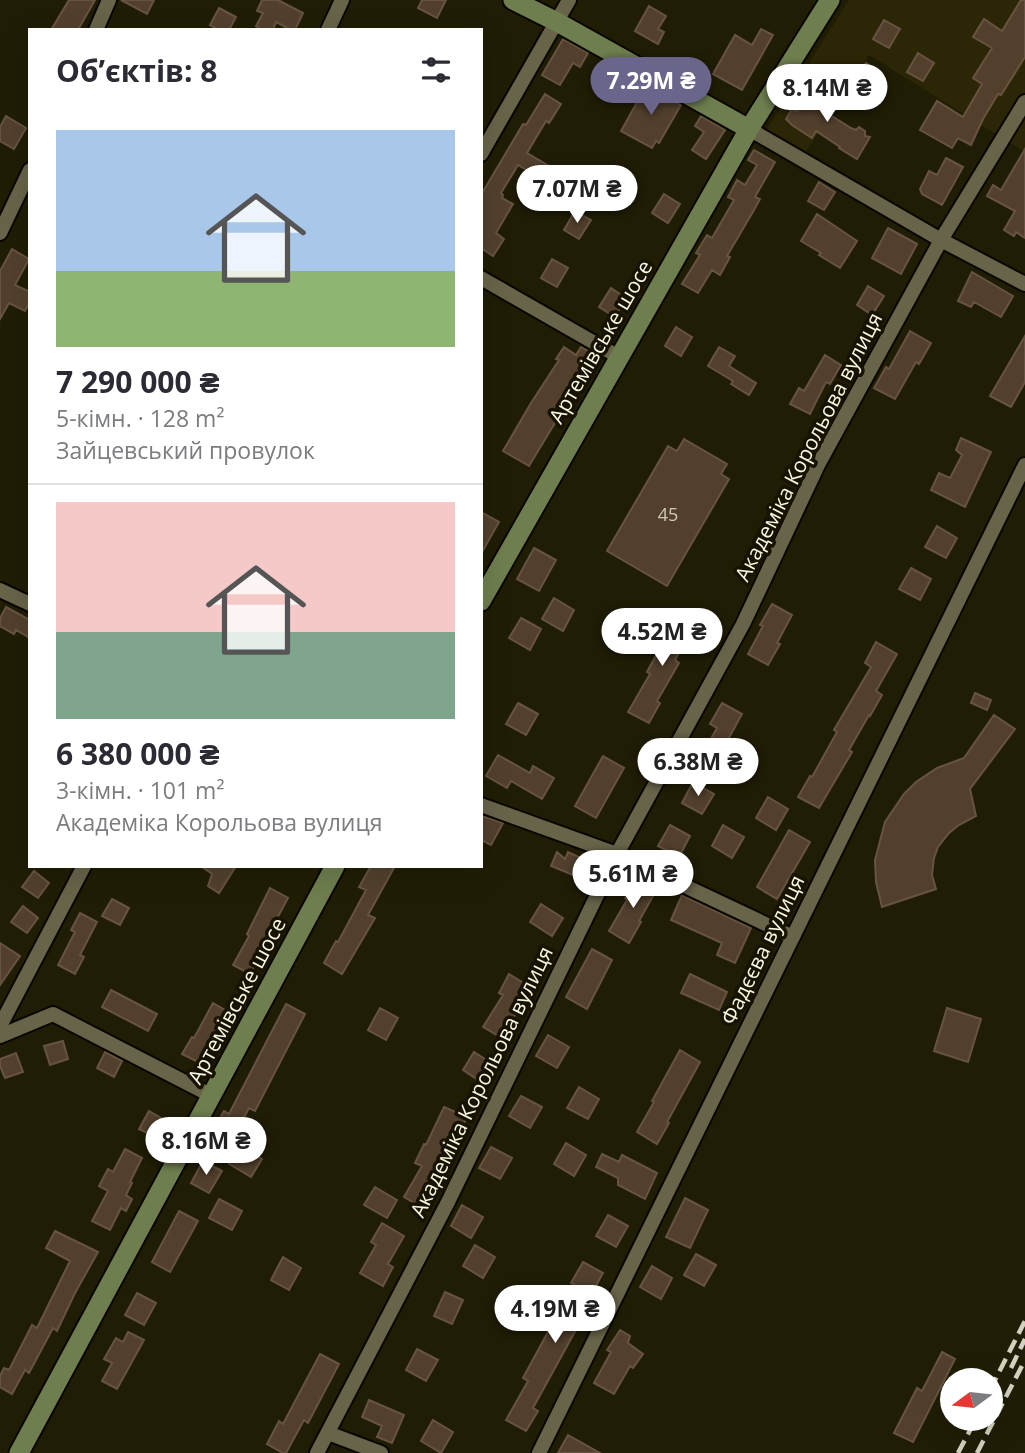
<!DOCTYPE html>
<html lang="uk">
<meta charset="utf-8">
<style>
body{margin:0;font-family:"Open Sans",sans-serif;background:#f7f7f7;color:#2b2b33;height:100vh;display:flex;flex-direction:column;font-size:26px;white-space:nowrap}
*{box-sizing:border-box;margin:0}
p{font-size:23px;color:#7c7c81}
.icon{flex:none;width:38px;height:38px;fill:none;stroke:currentColor;stroke-width:2;stroke-linecap:round;stroke-linejoin:round}
.map{position:relative;flex:1;overflow:hidden}
.drawer{position:absolute;left:28px;top:28px;width:455px;height:840px;display:flex;flex-direction:column;background:#fff;border-radius:0px;box-shadow:0 7px 28px #0002}
.drawer>*{flex:none}
.needle{width:46px;rotate:255deg}
.tools{position:absolute;left:940px;top:1368px;display:grid;gap:14px}
.tools a{display:grid;place-items:center;width:63px;height:63px;border-radius:50%;background:#fff;box-shadow:0 7px 28px #0002;font-size:35px}
.price{position:absolute;translate:-50% -60px;padding:0 16px;border-radius:24px;background:#fff;color:#222;font-size:23px;line-height:46px;filter:drop-shadow(0 2px 4px #0008)}
.price::after{content:'';position:absolute;left:50%;top:42px;width:21px;height:16px;margin-left:-10px;background:inherit;clip-path:polygon(0 0,100% 0,50% 100%)}
.price.selected{background:#6a658b;color:#fff}
ul{padding:0;list-style:none}
li{display:grid;align-content:center;gap:14px;height:371px;padding:0 28px}
li+li{border-top:2px solid #e1e1e2}
li span{display:grid;place-items:center;height:217px;border-radius:0px;color:#555}
li>.icon{margin-inline-start:auto}
span .icon{width:126px;height:126px;fill:#fffc;stroke-width:1}
li b{font-size:30px}
h2{display:flex;justify-content:space-between;align-items:center;height:84px;padding:0 28px;font-size:30px}
.map>svg:first-child{display:block}
</style>
<div class="map">
<svg width="1025" height="1453" viewBox="0 0 1025 1453">
<rect width="100%" height="100%" fill="#201d05"/>
<path fill="#2b2605" d="M849 0H1025V152L869 55 801 159 762 137Z"/>
<path fill="#52402d" stroke="#675440" stroke-width="2" d="M69 0H95L78 30H51Z
M121 0H154L147 14Z
M262 0H278L303 13 295 30H291L276 22 273 30H263L256 26 263 13 257 11Z
M422 0H446L437 18 418 8Z
M1021 0H1025V57L1001 95 998 94 983 119 971 145 958 138 952 148 920 130 937 101 963 117 982 84 973 78 992 48 973 37 984 19 1002 31Z
M649 6 666 16 658 29 664 32 658 44 635 31Z
M219 8 236 17 229 30H219L210 25Z
M884 20 900 29 889 48 873 39Z
M761 29 773 35 742 90 713 74 735 35 752 45Z
M563 39 588 53 580 67 573 63 560 85 542 75Z
M918 53 934 63 923 81 907 72Z
M866 63 882 73 871 92 855 82Z
M608 65 624 74 613 93 597 83Z
M646 86 681 105 659 143 656 141 652 148 621 131Z
M812 87 835 101 827 113 851 128 856 130 859 127 865 131V136L870 137 857 159 839 148 840 147 816 131 812 138 792 125 786 119 792 109 797 112Z
M545 94 561 104 549 123 546 121 527 153 561 173 547 182 518 165 501 193 503 195 502 198 513 204 496 233 504 239 493 256 481 248V195L523 124 526 125Z
M6 116 26 128 14 149 0 141V127Z
M701 116 725 130 706 159 692 150 704 132 695 126Z
M1025 149V238L1016 232 1014 236 1004 230 1015 211 987 196 993 185 1001 190Z
M754 150 775 162 755 197 760 199 754 210 727 256 730 257 720 275 712 270 698 293 682 284 700 255 696 253 707 235 712 238 734 200 728 197 737 180 745 185 757 165 748 160Z
M946 158 963 167 942 205 922 194 920 189 929 171 937 175Z
M612 168 628 178 616 196 601 187Z
M819 182 835 192 824 210 808 201Z
M664 194 680 204 668 223 652 213Z
M575 211 591 220 579 239 564 230Z
M817 214 857 241 840 268 819 255 821 253 801 241Z
M888 228 917 244 901 274 872 258Z
M12 249 29 259 15 285 30 292V301L25 311 9 303 0 319V271Z
M552 259 568 268 557 287 541 278Z
M972 272 1013 296 1001 317 974 302 971 307 958 301Z
M868 286 884 296 872 315 857 305Z
M611 288 626 298 615 317 599 307Z
M676 327 692 337 681 356 665 346Z
M910 331 931 343 919 364 916 362 895 399 874 388 886 367 889 369Z
M1025 336V382L1011 407 990 396Z
M564 347 576 355 581 347 596 355 559 412 561 413 529 466 503 451 531 403 559 360 556 359Z
M719 347 735 356 729 366 756 383 749 395 731 384 733 381 708 366Z
M825 355 841 365 830 384 826 382 810 414 790 404 799 388 804 391Z
M961 438 991 452 965 507 931 490 939 473 950 478 962 455 956 450Z
M684 439 727 464 721 474 729 479 667 586 607 551 668 446 677 451Z
M481 512 499 522 481 554Z
M937 526 957 538 946 558 925 547Z
M534 548 556 560 539 591 517 579Z
M911 568 931 579 920 600 899 589Z
M554 598 574 610 563 631 542 619Z
M772 604 792 615 777 643 780 644 768 665 748 654 763 626 760 625Z
M6 607 30 620V638L16 630 14 634 0 626V618Z
M675 612 695 624 675 660 679 663 657 701 660 703 649 723 628 712 650 674 647 672 667 635 663 633Z
M521 618 541 629 530 650 509 638Z
M876 642 897 654 876 691 882 695 870 716 869 715 849 750 852 752 819 808 798 797 810 776 812 777 837 732 834 730 871 667 865 663Z
M975 693 991 700 987 710 971 703Z
M518 703 538 714 526 735 506 724Z
M722 703 742 714 724 747 731 751 719 772 699 760 717 728 710 724Z
M994 715 1015 729 970 789 976 816 959 825 949 833 938 847 934 858 932 875 936 889 882 907 876 882 875 860 885 822 904 794 916 782 937 768 964 758Z
M498 755 530 773 533 766 554 778 542 799 511 781 507 788 486 776Z
M603 756 624 768 596 818 575 806Z
M693 782 714 794 702 814 682 803Z
M768 797 788 809 776 830 756 818Z
M482 816 503 823 491 845 481 840Z
M670 825 690 836 679 857 658 846Z
M723 825 744 837 732 858 712 846Z
M789 830 810 842 777 899 757 887Z
M557 852 565 859 568 852 592 863 585 880 551 866Z
M201 866H236L219 893 208 886 212 874Z
M371 866H395L368 915 375 918 342 974 324 963 336 941 338 942 366 890 359 887Z
M34 871 49 883 38 898 22 887Z
M637 878 657 889 639 921 641 922 629 943 609 931 627 900 625 898Z
M270 888 288 898 257 956 259 957 250 974 233 965 249 936 247 934Z
M682 895 751 928 735 963 717 955 722 943 671 920Z
M112 899 129 908 120 925 102 916Z
M541 904 563 918 552 936 530 922Z
M23 906 38 918 27 933 11 922Z
M80 913 97 922 80 955 84 957 75 974 58 965 75 932 71 930Z
M0 943 20 956 0 985Z
M592 949 612 960 587 1009 566 997Z
M509 974 532 988 512 1020 516 1023 505 1040 483 1027 503 995 499 993Z
M690 974 727 992 719 1010 681 993Z
M111 990 157 1014 148 1031 102 1007Z
M213 1003 230 1013 221 1030 218 1028 200 1063 182 1054 192 1037 194 1038Z
M286 1004 305 1014 255 1111 249 1108 230 1144 212 1133 224 1111 229 1114Z
M380 1008 398 1018 386 1040 368 1030Z
M947 1008 981 1019 968 1062 934 1051Z
M548 1035 569 1047 557 1068 536 1056Z
M63 1041 68 1059 50 1065 44 1046Z
M680 1050 700 1062 667 1122 669 1123 657 1144 637 1132 654 1102 652 1101Z
M105 1052 122 1061 114 1077 97 1068Z
M474 1052 496 1066 484 1084 463 1070Z
M16 1053 23 1072 5 1078 0 1066V1059Z
M579 1087 599 1099 588 1119 567 1108Z
M521 1096 542 1107 530 1128 509 1116Z
M444 1107 467 1117 458 1136 456 1135 432 1189 437 1192 426 1210 404 1197 422 1166 415 1163 424 1144 426 1145Z
M149 1111 166 1121 157 1138 139 1129Z
M566 1143 586 1155 574 1176 554 1164Z
M239 1146 262 1159 251 1177 229 1164Z
M491 1147 512 1158 500 1179 479 1168Z
M125 1149 142 1158 130 1182 132 1183 126 1195 132 1199 126 1211 121 1208 110 1230 92 1221 108 1191 99 1186 108 1169 113 1172Z
M602 1154 619 1162 622 1155 657 1173 645 1199 618 1185V1178L596 1167Z
M203 1161 222 1171 209 1193 191 1183Z
M375 1187 397 1200 387 1218 364 1205Z
M685 1198 708 1210 690 1248 666 1237Z
M219 1199 242 1211 232 1230 209 1218Z
M462 1205 483 1217 471 1238 451 1226Z
M179 1211 198 1221 170 1272 152 1262Z
M608 1215 628 1226 616 1247 596 1236Z
M382 1223 404 1236 388 1264 393 1267 383 1286 360 1273 376 1245 371 1242Z
M55 1231 98 1252 75 1293 57 1331 53 1328 29 1373 25 1370 12 1394 0 1387V1376L4 1368 9 1370 32 1325 37 1328 70 1261 46 1248Z
M475 1245 495 1257 483 1278 463 1266Z
M696 1254 716 1265 704 1286 684 1275Z
M283 1257 301 1268 289 1290 271 1280Z
M583 1262 603 1273 586 1304 589 1306 533 1408 538 1411 526 1431 506 1420 528 1381 523 1378 574 1284 571 1283Z
M652 1266 672 1278 661 1299 640 1287Z
M445 1292 463 1300 452 1324 434 1316Z
M137 1293 156 1303 144 1325 125 1315Z
M620 1330 630 1336 628 1343 643 1354 633 1368 630 1366 614 1394 594 1383 611 1352 607 1350Z
M128 1332 144 1340 117 1389 102 1381 112 1363 104 1359 116 1338 123 1342Z
M417 1349 438 1360 426 1381 406 1370Z
M942 1352 955 1359 913 1442 894 1433 917 1388 922 1391Z
M320 1354 339 1364 308 1423 304 1420 286 1453H283L267 1444 279 1421 283 1424Z
M369 1400 404 1415 392 1443 377 1437 382 1426 362 1417Z
M433 1420 453 1432 441 1453 421 1441Z
M568 1435 600 1453H558Z"/>
<g fill="none" stroke-linecap="round" stroke-linejoin="round">
<defs>
<path id="street" d="M96 30 109 0
M328 30 342 0
M749 129 941 240 1025 284
M481 154 569 0
M0 233 30 170
M481 278 619 357
M0 590 30 604
M481 805 617 854 793 937
M0 1026 84 866
M0 1036 53 1014 212 1096
M328 1433 381 1453
M317 1453 448 1202 617 854 743 624 818 465 941 240 1025 102
M539 1453 1025 465"/>
<path id="secondary" d="M513 0 557 22 749 129
M481 601 749 129 830 0
M19 1453 335 866"/>
</defs>
<use href="#street" stroke="#0a0700" stroke-width="18"/>
<use href="#secondary" stroke="#0a0700" stroke-width="23"/>
<use href="#street" stroke="#68644a" stroke-width="14"/>
<use href="#secondary" stroke="#6e7e4e" stroke-width="19"/>
<path stroke="#d2d1c0" stroke-width="4.5" stroke-dasharray="14 7" stroke-linecap="butt" d="M1011 1368 1025 1339
M990 1390 1025 1321
M958 1453 976 1419
M977 1453 1025 1360"/>
</g>
<g text-anchor="middle" stroke-width="7" stroke-linejoin="round" paint-order="stroke">
<g font-size="18" fill="#cec8b8">
<text x="668" y="521">45</text>
</g>
<g font-size="21" fill="#f7f6e7" stroke="#171300">
<text transform="translate(601 342) rotate(-60)" y="7">Артемівське шосе</text>
<text transform="translate(809 447) rotate(-63)" y="7">Академіка Корольова вулиця</text>
<text transform="translate(763 950) rotate(-64)" y="7">Фадєєва вулиця</text>
<text transform="translate(237 1001) rotate(-62)" y="7">Артемівське шосе</text>
<text transform="translate(482 1082) rotate(-64)" y="7">Академіка Корольова вулиця</text>
</g>
</g>
</svg>
<div class="tools">
<a><svg class="needle" viewBox="-14 -14 28 28"><path d="M0-13l5 13h-10z" fill="#e53935"/><path d="M0 13l5-13h-10z" fill="#7c7c81"/></svg></a>
</div>
<b class="price selected" style="left:651px;top:117px">7.29M ₴</b>
<b class="price" style="left:827px;top:124px">8.14M ₴</b>
<b class="price" style="left:577px;top:225px">7.07M ₴</b>
<b class="price" style="left:662px;top:668px">4.52M ₴</b>
<b class="price" style="left:698px;top:798px">6.38M ₴</b>
<b class="price" style="left:633px;top:910px">5.61M ₴</b>
<b class="price" style="left:206px;top:1177px">8.16M ₴</b>
<b class="price" style="left:555px;top:1345px">4.19M ₴</b>
<section class="drawer">
<h2>Об’єктів: 8<svg class="icon" aria-label="filters" viewBox="0 0 24 24"><path d="M4 7h16M4 17h16"/><circle cx="9" cy="7" r="2"/><circle cx="15" cy="17" r="2"/></svg></h2>
<ul>
<li><span style="background:linear-gradient(#a9c7e8 65%,#8fb573 0)"><svg class="icon" aria-label="home" viewBox="0 0 24 24"><path d="M3 11l9-7 9 7M6 9v11h12V9"/></svg></span><div><b>7 290 000 ₴</b><p>5-кімн. · 128 m²</p><p>Зайцевський провулок</p></div></li>
<li><span style="background:linear-gradient(#f6c9c9 60%,#7fa58c 0)"><svg class="icon" aria-label="home" viewBox="0 0 24 24"><path d="M3 11l9-7 9 7M6 9v11h12V9"/></svg></span><div><b>6 380 000 ₴</b><p>3-кімн. · 101 m²</p><p>Академіка Корольова вулиця</p></div></li>
</ul>
</section>
</div>
